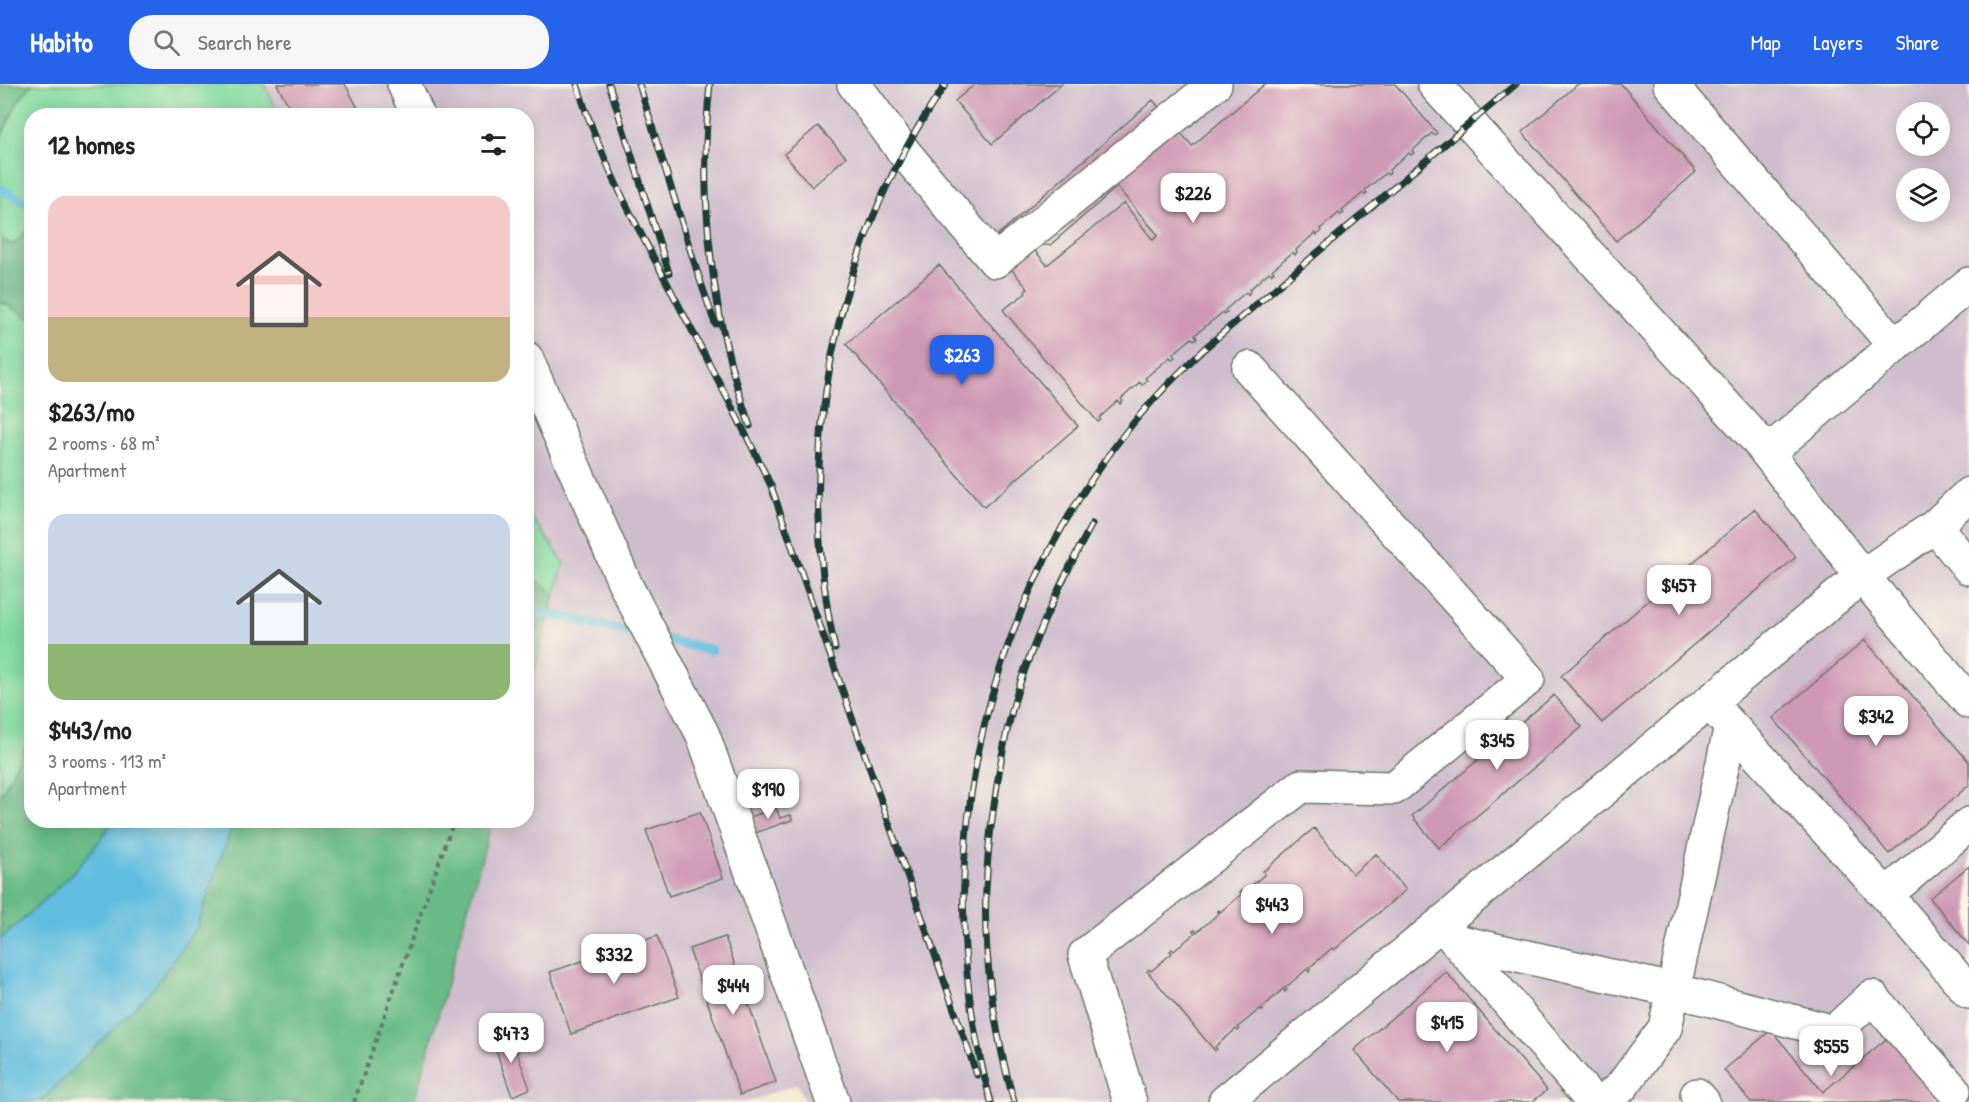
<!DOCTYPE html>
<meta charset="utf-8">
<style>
body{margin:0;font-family:"Patrick Hand",sans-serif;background:#f6f6f6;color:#222;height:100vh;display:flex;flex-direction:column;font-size:22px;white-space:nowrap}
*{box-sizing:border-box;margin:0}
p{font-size:20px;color:#767676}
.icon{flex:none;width:33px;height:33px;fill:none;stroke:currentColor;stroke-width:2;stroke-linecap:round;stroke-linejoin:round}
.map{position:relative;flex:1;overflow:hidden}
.drawer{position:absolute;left:24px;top:24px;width:510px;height:720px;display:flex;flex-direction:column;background:#fff;border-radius:24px;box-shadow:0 3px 15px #0003}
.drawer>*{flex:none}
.tools{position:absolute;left:1896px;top:18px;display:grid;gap:12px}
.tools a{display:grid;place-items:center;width:54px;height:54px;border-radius:50%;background:#fff;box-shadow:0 3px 15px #0003;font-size:30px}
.price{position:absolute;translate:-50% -51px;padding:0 14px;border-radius:12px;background:#fff;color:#222;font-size:20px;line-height:39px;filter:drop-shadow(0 2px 3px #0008)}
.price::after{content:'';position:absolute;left:50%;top:36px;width:18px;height:14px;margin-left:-9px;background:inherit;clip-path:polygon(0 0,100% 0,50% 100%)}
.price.active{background:#2563eb;color:#fff}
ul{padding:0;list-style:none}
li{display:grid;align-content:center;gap:12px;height:318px;padding:0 24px}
li span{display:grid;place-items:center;height:186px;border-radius:18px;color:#555}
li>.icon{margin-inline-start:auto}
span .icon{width:108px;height:108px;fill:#fffc;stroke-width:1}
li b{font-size:26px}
h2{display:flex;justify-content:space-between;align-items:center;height:72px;padding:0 24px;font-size:26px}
header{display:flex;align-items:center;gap:36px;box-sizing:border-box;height:84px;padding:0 30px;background:#2563eb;color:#fff}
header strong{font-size:28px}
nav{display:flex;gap:33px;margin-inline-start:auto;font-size:21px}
.search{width:420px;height:54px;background:#f6f6f6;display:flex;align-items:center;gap:15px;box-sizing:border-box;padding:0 21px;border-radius:24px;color:#767676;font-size:22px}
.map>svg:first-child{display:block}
</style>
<header>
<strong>Habito</strong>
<div class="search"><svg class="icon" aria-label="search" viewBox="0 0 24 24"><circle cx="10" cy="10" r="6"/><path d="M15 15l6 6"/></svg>Search here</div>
<nav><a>Map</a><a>Layers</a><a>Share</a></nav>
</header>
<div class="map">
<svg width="1969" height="1018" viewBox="0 0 1969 1018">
<rect width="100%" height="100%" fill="#fcf5e5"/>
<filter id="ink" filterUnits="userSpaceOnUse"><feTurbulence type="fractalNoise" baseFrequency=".0167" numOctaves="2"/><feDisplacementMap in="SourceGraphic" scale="12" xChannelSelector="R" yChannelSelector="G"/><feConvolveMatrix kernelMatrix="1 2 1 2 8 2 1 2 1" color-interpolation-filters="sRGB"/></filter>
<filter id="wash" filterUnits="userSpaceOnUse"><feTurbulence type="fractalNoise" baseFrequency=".008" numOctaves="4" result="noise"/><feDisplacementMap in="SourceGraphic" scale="24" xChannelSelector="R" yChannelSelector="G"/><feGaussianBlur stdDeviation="1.35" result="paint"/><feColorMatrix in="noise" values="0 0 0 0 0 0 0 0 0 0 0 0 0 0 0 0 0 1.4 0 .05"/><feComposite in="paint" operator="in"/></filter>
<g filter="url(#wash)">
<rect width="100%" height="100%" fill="#f5e9d0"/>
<path fill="#cfbdce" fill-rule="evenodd" d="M264 0H1969V1018H805L797 1000 747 1018H414L492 737 526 736 527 613 564 479 527 425 526 32 279 31ZM1906 28H1940V62H1906ZM1906 94H1940V128H1906Z"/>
<path fill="#81dba0" stroke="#508c6a" stroke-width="1.5" d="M32 0H264L279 31 32 32 31 143 11 162 0 154V55L17 19Z
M0 217 32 235 31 652 0 713Z
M526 425 564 479 555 511 527 488Z"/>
<path fill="#68bb86" stroke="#447c5d" stroke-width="1.5" d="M0 0H32L17 19 0 55Z
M31 143V235L0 217V154L12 161Z
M527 488 555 511 527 613Z
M31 652 32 736 113 737C84 784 41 819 0 856V713Z
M234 737H492L414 1018H40L152 905 197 842Z"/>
<path fill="#61bddf" stroke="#407d8a" stroke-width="1.5" d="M113 737H234L197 842 153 905 40 1018H0V856C41 819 84 784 113 737Z"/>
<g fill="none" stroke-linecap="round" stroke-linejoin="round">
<path stroke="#61bddf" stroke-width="10" d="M0 105 32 121
M526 525 643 551
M662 555 711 566"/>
</g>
<g id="blocks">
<path fill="#ce98b5" d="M277 0H345L362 32H294Z
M975 0H1062L992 60 955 17Z
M1265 0H1395L1437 49 1434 51 1432 49 1412 67 1414 69 1411 71 1409 69 1389 86 1390 89 1388 91 1386 89 1365 106 1367 109 1365 111 1363 109 1342 127 1344 129 1341 131 1339 129 1320 145 1322 147 1317 151 1315 149 1296 166 1297 168 1295 171 1293 168 1272 186 1274 188 1271 190 1269 188 1249 206 1250 208 1248 211 1246 208 1225 226 1227 228 1224 230 1223 228 1195 251 1197 254 1194 256 1192 254 1173 270 1175 273 1172 275 1170 273 1145 294 1147 296 1142 301 1140 298 1121 315 1123 317 1120 320 1118 317 1099 334 1101 336 1098 338 1003 226 1026 209 1025 207 1028 205 1008 181 1031 162 1047 181 1124 119 1153 156 1158 151 1117 103 1050 161 985 162 1153 16 1192 62Z
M1578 0H1621L1696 88 1616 157 1522 48Z
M818 42 846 73 812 103 784 70Z
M939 181 1078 342 984 423 846 260Z
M1755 425 1796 473 1602 639 1561 592Z
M1865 556 1969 678V701L1889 770 1773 634Z
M1554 611 1582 643 1439 764 1412 732Z
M776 724 780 734 791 731 792 736 755 749 750 733Z
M700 728 723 794 669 812 646 746Z
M1314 744 1353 790 1376 770 1406 806 1334 866 1332 864 1309 884 1310 886 1309 888 1307 885 1285 904 1287 906 1285 908 1283 905 1262 924 1263 926 1262 927 1260 925 1238 943 1240 945 1238 947 1236 945 1215 963 1217 965 1215 967 1147 887 1149 885 1151 887 1172 869 1170 867 1172 865 1174 867 1195 849 1193 847 1195 846 1197 848 1219 829 1217 827 1219 826 1220 828 1242 810 1240 808 1242 806 1244 808 1265 790 1263 787 1265 786Z
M1969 782V861L1930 814Z
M657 852 679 913 571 950 550 888Z
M725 853 776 998 740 1011 689 865Z
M1446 888 1547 1006 1532 1018H1398L1354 966Z
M1771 946 1823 1008 1891 951 1949 1018H1751L1724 986Z
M510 949 530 1005 512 1012 492 955Z"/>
</g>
</g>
<g filter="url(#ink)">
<use href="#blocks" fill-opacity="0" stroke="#6a796b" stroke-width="1.5"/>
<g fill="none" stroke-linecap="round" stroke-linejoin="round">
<defs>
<path id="minor" d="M404 0 418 32
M854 0 904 68 995 177 1215 0
M1434 0 1758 357 1862 492 1969 618
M1670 0 1895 262
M526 274 627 504 703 651 833 1018
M1767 369 1969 200
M1935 442 1969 484
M1719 629 1886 811
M1969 740 1886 811 1969 908
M1452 852 1593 1018
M1456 857 1673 906 1834 948 1872 913 1954 1007
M1697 1011 1703 1018
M1130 1018 1085 871 1301 702 1394 704 1528 595 1249 284
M1225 1018 1862 492 1935 442 1969 410
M1604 1018 1622 1002 1665 944 1731 642"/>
</defs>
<use href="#minor" stroke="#6a796b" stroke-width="36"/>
<path stroke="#6a796b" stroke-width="4" stroke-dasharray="4.5 4.5" stroke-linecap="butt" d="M354 1018 454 736"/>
<use href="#minor" stroke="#fff" stroke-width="33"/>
<defs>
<path id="rail" d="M577 0C598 69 631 132 665 195 701 264 738 332 771 402L977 991
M609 0 669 189
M639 0 695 181 715 240
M710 0C698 115 711 233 750 342
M835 565C793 371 832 163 946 0
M991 1018C928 791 975 549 1116 361 1142 326 1173 294 1205 264L1516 0
M1014 1018C994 947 981 863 987 789 988 762 992 734 996 708 1002 667 1010 626 1024 588 1042 537 1066 488 1092 440"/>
</defs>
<use href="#rail" stroke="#1f3d34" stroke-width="7"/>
<use href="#rail" stroke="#fcf5e5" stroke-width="4.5" stroke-dasharray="14" stroke-linecap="butt"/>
</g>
</g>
</svg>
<div class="tools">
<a><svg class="icon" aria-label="locate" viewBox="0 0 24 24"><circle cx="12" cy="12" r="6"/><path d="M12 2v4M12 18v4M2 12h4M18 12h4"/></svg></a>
<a><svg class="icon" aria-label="layers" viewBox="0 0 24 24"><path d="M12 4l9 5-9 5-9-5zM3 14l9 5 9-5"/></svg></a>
</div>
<b class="price" style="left:1193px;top:140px">$226</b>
<b class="price active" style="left:962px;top:302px">$263</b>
<b class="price" style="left:1679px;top:532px">$457</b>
<b class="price" style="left:1876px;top:663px">$342</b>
<b class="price" style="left:1497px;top:687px">$345</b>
<b class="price" style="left:768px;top:736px">$190</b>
<b class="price" style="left:1272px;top:851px">$443</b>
<b class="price" style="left:614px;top:901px">$332</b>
<b class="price" style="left:733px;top:932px">$444</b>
<b class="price" style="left:1447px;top:969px">$415</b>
<b class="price" style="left:511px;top:980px">$473</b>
<b class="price" style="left:1831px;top:993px">$555</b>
<section class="drawer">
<h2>12 homes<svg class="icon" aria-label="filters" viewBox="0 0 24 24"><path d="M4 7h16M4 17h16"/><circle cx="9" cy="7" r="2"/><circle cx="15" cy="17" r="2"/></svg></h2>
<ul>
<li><span style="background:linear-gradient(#f6c9c9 65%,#c2b280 0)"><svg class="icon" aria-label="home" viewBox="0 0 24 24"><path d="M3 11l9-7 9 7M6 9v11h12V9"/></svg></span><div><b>$263/mo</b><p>2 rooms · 68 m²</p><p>Apartment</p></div></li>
<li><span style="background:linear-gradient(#c9d6e8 70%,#8fb573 0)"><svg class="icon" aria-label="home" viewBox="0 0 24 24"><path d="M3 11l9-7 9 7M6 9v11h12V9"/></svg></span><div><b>$443/mo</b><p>3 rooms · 113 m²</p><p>Apartment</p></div></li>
</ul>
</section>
</div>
